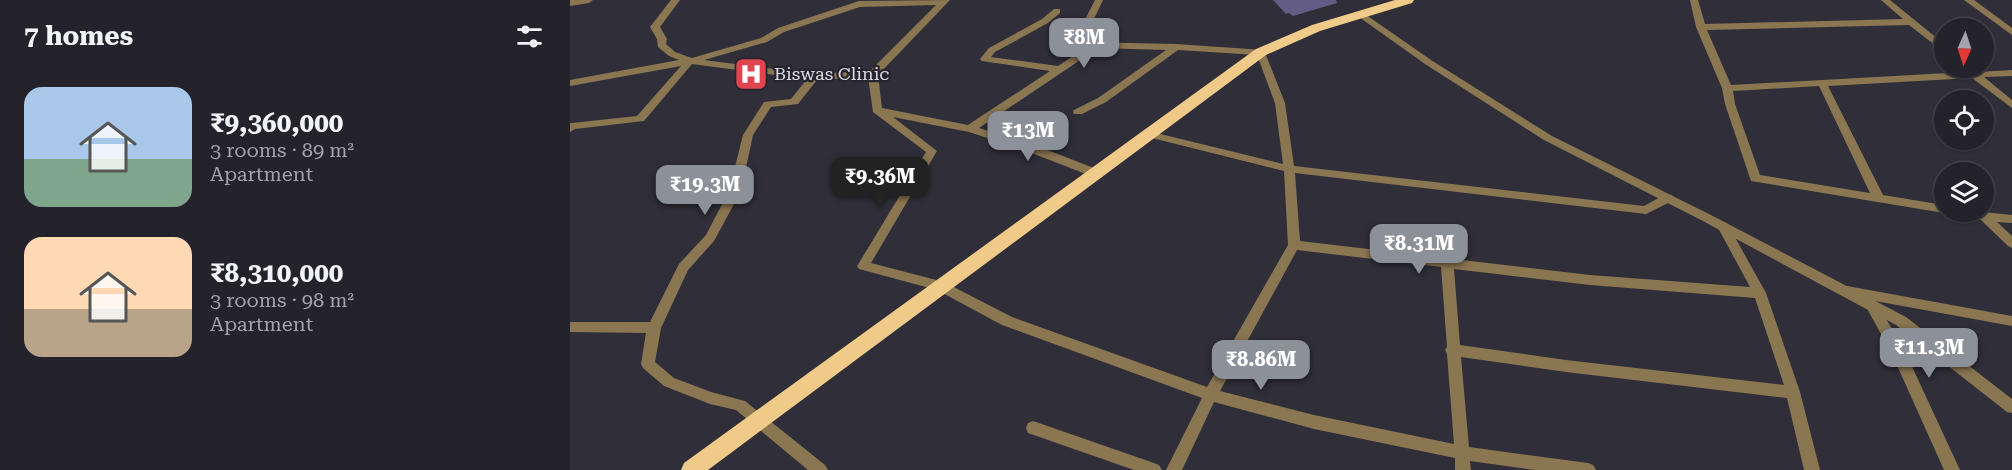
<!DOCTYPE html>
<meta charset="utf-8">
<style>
body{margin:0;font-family:"Roboto Serif",serif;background:#2c2b33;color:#f1f3f6;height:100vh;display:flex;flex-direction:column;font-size:22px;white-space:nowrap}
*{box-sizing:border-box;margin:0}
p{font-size:20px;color:#a3a4a9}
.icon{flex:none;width:33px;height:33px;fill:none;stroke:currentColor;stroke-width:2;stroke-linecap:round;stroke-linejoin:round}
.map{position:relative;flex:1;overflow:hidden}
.drawer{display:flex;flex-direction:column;background:#24232b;width:570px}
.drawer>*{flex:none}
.needle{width:39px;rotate:183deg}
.tools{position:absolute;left:1364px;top:18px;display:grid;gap:12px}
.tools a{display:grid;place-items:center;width:60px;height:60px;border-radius:50%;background:#24232b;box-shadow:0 2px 4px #0004,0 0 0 2px #414047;font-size:30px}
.price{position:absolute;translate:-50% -51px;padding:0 14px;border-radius:12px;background:#8c9099;color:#fff;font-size:20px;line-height:39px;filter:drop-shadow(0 2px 3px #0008)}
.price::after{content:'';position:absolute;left:50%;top:36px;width:18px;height:14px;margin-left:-9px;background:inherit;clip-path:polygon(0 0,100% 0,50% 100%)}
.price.active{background:#222;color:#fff}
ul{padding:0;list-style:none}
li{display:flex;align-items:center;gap:18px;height:150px;padding:0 24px}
li span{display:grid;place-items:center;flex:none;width:168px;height:120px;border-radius:18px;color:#555}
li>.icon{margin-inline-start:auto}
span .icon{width:72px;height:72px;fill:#fffc;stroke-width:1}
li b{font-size:26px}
h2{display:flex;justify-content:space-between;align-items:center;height:72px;padding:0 24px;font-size:26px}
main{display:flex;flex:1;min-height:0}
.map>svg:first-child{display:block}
</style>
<main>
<section class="drawer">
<h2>7 homes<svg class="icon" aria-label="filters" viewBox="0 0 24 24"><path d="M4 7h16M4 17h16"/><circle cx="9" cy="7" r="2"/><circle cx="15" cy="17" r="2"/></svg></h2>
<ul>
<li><span style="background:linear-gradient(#a9c7e8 60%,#7fa58c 0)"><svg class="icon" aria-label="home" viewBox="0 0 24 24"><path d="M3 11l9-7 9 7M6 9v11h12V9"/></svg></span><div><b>₹9,360,000</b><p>3 rooms · 89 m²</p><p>Apartment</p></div></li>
<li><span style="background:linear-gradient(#ffd9b3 60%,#b9a48a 0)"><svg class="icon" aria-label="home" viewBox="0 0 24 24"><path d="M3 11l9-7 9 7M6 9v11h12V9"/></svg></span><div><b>₹8,310,000</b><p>3 rooms · 98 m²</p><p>Apartment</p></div></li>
</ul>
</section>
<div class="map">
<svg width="1442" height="470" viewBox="0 0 1442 470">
<rect width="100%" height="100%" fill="#302f39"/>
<path fill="#625b86" d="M703 0H766L767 3 723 16 719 13 716 14Z"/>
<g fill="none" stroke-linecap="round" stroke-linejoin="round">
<path fill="#8b7652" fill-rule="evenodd" d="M0 0H23L19 3 0 6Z
M101 0H110L90 27 97 39 96 44 105 52 122 58 191 38 208 28 289 1 380 0 308 75 312 108 398 125 480 71 412 61 410 59 419 48 472 19 484 9H490V13L478 23 425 52 421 57 488 66 515 48H507L502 45 525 0H533L513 42 606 44 694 50 715 103 724 166 1074 206 1094 195H1102L1104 198 1102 201 1076 214 725 173 730 241 1020 275 1180 287 1147 226 1153 222 1157 223 1196 293 1230 392 1250 470H1234L1217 398 996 372 891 357 899 447 1018 463 1023 465 1026 470H965L900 461 901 470H885V458L744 429 644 402 612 470H596L632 398 432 325 367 290 289 269 287 266 289 263 356 152 303 112 298 77 247 80 228 104 201 107 183 135 171 191 144 241 118 270 91 328 85 362 104 378 141 392 175 401 255 465 258 470H238L166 410 140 404 94 386 73 368 71 364 76 333 0 332V322H80L109 264 136 235 159 191 173 135 194 102 221 99 237 79 122 64 74 121 5 129 0 132V123H2L67 116 111 66 0 86V80L109 60 99 56 88 47 87 39 80 27ZM366 5 300 71 244 74 134 60 197 42 214 32 290 7ZM528 48 596 50 528 98 504 110 503 112 504 114H512L536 102 608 50 687 55 705 103 713 164 578 131 573 134 578 137 714 171 718 245 637 387 442 317 374 282 301 263 367 151 323 117 399 132 454 150 521 176H529L531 173 529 170 462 144 409 128ZM727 250 871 267 877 347 875 350 877 354 884 444 744 415 650 391ZM884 269 1020 285 1185 298 1214 385 996 360 890 345Z
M1120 0H1128L1135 24 1333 19 1311 0H1320L1374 44V52L1339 25 1137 30 1161 85 1396 72 1391 68H1401L1407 72 1442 70V76L1414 77 1442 100V108L1402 78 1258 86 1313 195 1374 205V212H1378L1374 213 1181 181 1155 104 1152 88 1126 27ZM1249 86 1300 193 1190 175 1165 104 1163 91Z
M1394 0H1404L1442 28V35Z
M1384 212H1413L1442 215V223L1427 222 1442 236V248L1438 246 1411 220 1390 216Z
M1277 286 1442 316V326L1305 301 1332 345 1390 470H1374L1321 352 1295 305 1300 300 1272 295 1271 291 1272 287Z
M463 421 584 463 589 465 592 470H564L458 433 456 428 458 423Z"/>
<path fill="#8b7652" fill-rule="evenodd" d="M792 12 861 60 982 136 1139 214 1336 317 1442 399V413L1437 412 1326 325 1131 220 974 140 855 64 789 17 788 15Z"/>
<path fill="#efca89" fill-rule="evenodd" d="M825 0H844L842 3 750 31 696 55 138 470H111L114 463 686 49 742 25Z"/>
</g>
<defs>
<symbol id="hospital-square" viewBox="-11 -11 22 22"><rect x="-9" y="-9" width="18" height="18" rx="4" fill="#e0444e" stroke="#26252f"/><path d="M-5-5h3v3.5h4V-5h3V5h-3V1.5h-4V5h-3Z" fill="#fff"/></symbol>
</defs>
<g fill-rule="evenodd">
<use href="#hospital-square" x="162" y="55" width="38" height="38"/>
</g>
<g text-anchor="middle" stroke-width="4.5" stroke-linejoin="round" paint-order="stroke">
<g font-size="18" fill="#dbdae1" stroke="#26252f" text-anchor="start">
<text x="204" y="80">Biswas Clinic</text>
</g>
</g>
</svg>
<div class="tools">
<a><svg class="needle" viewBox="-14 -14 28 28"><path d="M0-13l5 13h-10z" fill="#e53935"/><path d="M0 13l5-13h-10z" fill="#a3a4a9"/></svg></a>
<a><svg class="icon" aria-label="locate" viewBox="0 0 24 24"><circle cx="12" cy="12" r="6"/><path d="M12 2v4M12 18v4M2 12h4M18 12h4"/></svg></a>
<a><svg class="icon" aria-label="layers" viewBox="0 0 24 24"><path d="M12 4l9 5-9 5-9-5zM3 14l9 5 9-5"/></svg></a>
</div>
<b class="price" style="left:514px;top:69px">₹8M</b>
<b class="price" style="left:458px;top:162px">₹13M</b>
<b class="price active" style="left:310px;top:208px">₹9.36M</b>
<b class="price" style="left:135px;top:216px">₹19.3M</b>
<b class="price" style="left:849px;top:275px">₹8.31M</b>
<b class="price" style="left:1359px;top:379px">₹11.3M</b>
<b class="price" style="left:691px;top:391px">₹8.86M</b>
</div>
</main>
